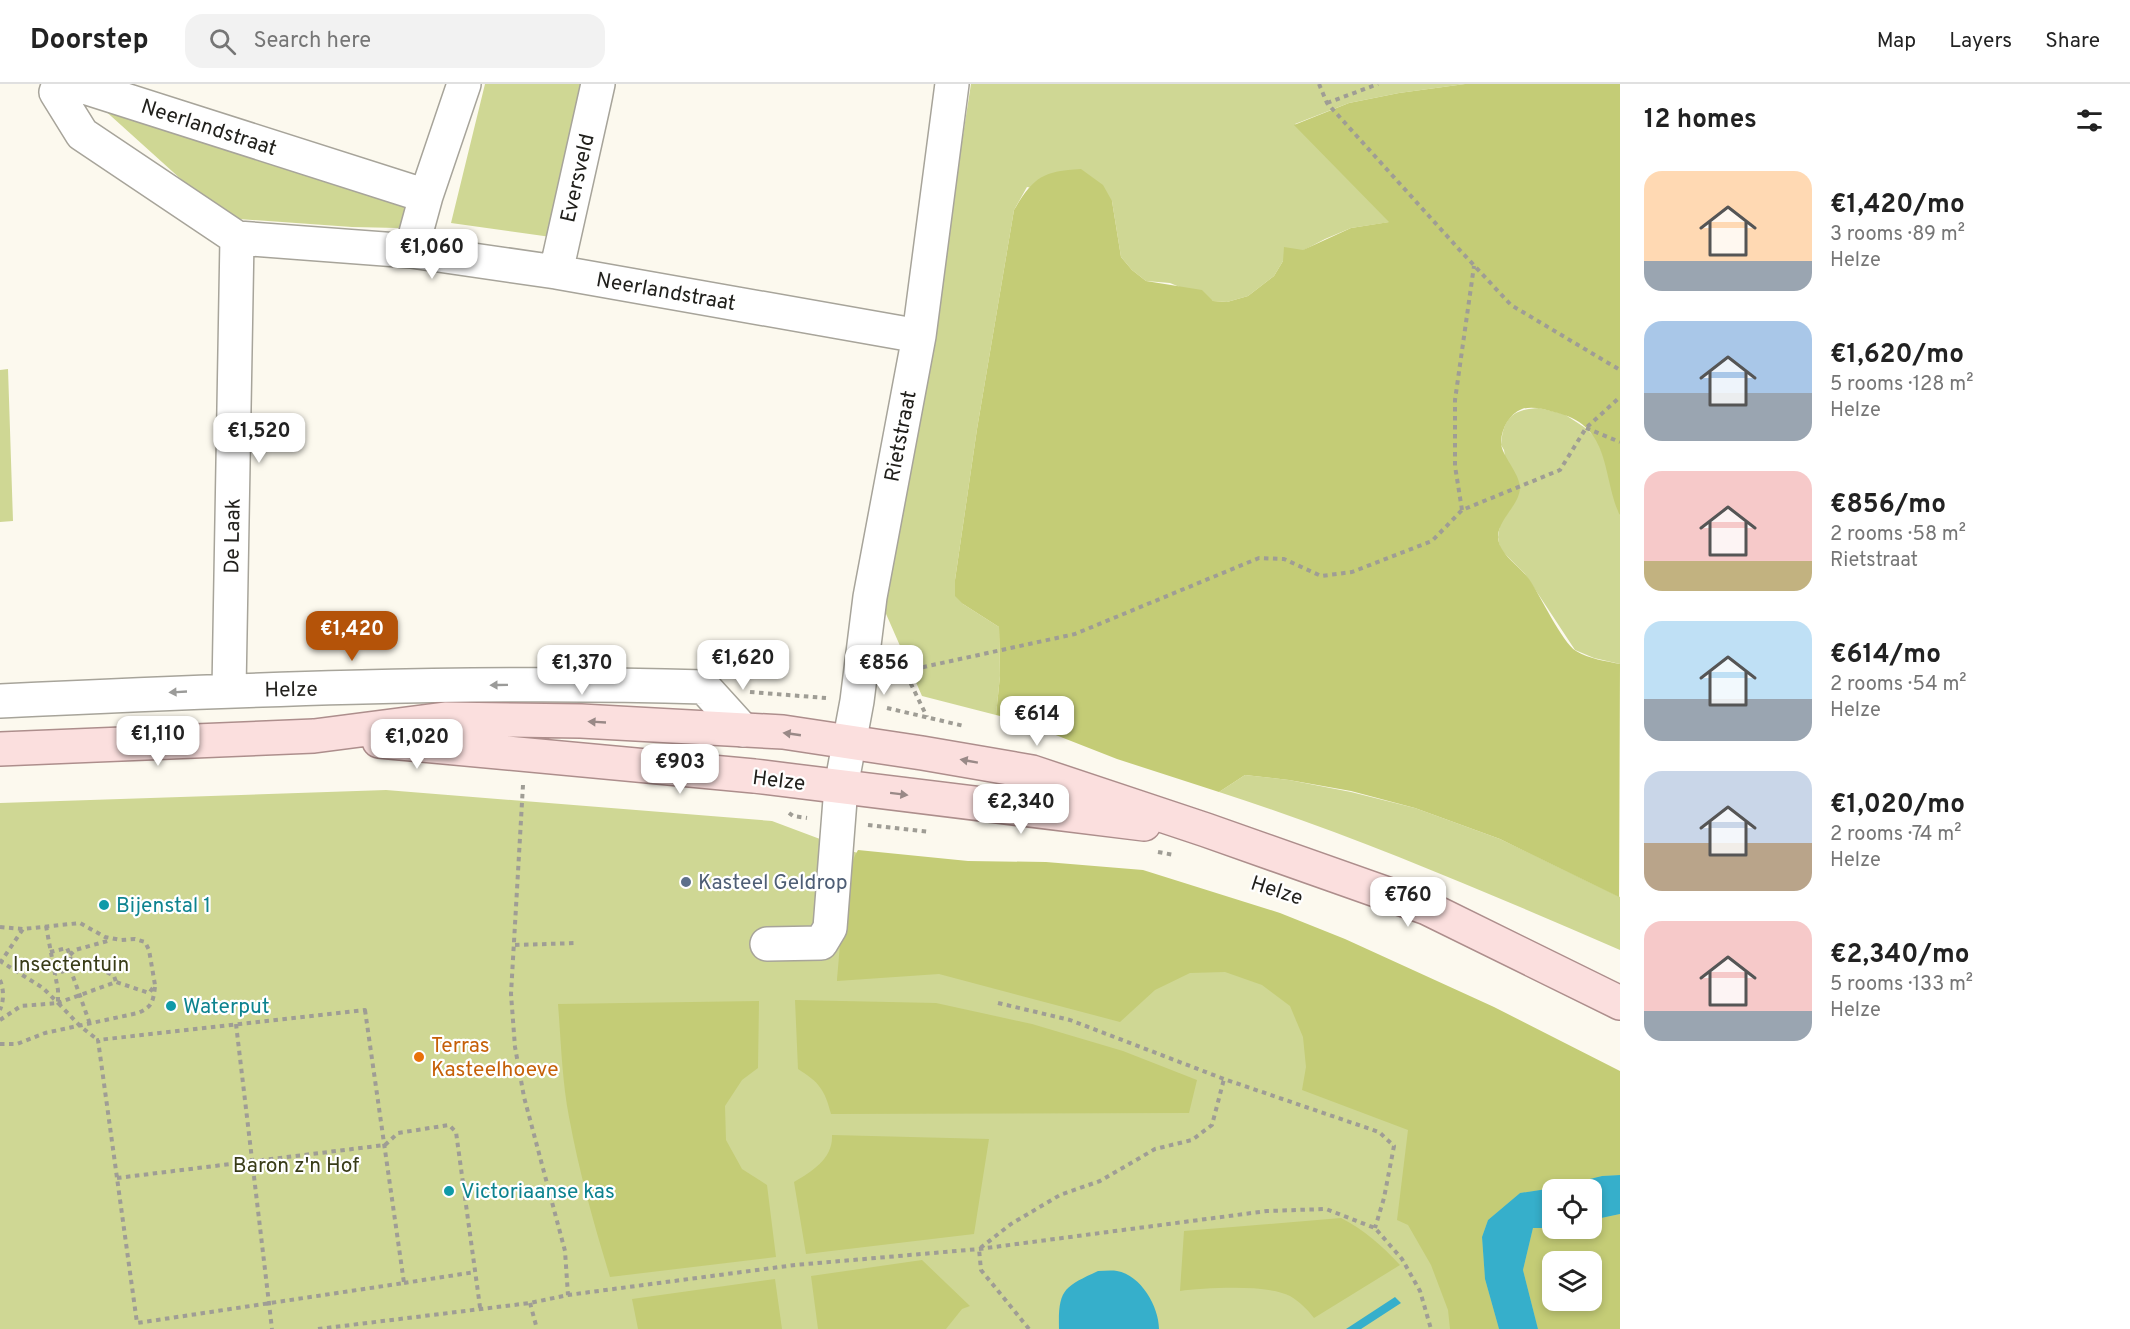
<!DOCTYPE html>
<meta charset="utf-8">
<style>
body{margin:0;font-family:Overpass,sans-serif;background:#f2f2f2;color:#222;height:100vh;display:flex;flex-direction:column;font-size:22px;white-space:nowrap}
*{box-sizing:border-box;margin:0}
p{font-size:20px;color:#767676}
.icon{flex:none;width:33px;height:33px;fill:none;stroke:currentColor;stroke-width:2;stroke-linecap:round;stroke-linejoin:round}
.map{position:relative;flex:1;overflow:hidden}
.side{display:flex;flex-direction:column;background:#fff;width:510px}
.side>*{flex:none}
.buttons{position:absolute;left:1542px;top:1095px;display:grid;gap:12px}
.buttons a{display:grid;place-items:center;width:60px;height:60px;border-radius:12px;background:#fff;box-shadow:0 3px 9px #0003;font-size:30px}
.price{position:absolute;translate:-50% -51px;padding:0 14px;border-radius:12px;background:#fff;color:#222;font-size:20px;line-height:39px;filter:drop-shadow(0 2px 3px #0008)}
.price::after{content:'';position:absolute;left:50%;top:36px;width:18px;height:14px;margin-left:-9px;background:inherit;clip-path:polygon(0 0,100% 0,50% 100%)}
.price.active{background:#b45309;color:#fff}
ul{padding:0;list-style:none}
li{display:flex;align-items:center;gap:18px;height:150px;padding:0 24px}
li span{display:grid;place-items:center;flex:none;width:168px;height:120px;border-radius:18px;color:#555}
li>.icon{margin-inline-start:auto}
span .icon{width:72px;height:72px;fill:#fffc;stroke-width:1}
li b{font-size:26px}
h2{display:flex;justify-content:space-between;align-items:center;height:72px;padding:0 24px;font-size:26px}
header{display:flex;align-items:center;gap:36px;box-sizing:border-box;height:84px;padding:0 30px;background:#fff;border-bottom:2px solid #e0e0e0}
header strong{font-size:28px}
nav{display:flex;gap:33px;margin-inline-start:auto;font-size:21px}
.search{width:420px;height:54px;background:#f2f2f2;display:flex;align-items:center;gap:15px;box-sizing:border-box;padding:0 21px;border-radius:18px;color:#767676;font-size:22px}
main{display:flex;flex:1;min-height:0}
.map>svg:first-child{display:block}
</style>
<header>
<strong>Doorstep</strong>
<div class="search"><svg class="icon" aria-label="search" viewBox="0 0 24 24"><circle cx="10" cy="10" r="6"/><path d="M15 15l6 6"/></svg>Search here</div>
<nav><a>Map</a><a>Layers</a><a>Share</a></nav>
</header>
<main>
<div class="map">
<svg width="1620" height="1245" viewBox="0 0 1620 1245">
<rect width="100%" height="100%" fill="#fcf9ee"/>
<path fill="#cfd794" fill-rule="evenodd" d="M485 0H586L551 153 451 139Z
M971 0H1465L1399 9 1349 19 1295 40 1390 138 1351 144 1325 155 1283 177 1274 192 1248 212 1227 218 1213 217 1170 199 1146 197 1132 186 1121 173 1112 117 1027 103 1014 126 977 345 955 496 963 520 999 543 1000 592 996 631 922 612 883 523 925 294Z
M91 14 414 123 406 141 398 144 352 143 224 134Z
M8 285 13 437 0 438V286Z
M1539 324 1564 330 1584 343 1597 355 1607 382 1620 432V580L1594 574 1575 566 1525 490 1500 465 1498 453 1500 440 1513 421 1504 366 1501 361C1503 335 1512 325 1539 324Z
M1245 691 1289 696 1351 708 1415 724 1500 755 1620 813V866C1488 809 1356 752 1219 708Z
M386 706 772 737 900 785 1117 809 1620 1016V1245H0V719ZM1552 1106H1592V1144H1552ZM1552 1178H1592V1216H1552Z"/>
<path fill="#c4cc76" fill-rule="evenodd" d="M1465 0H1620V432C1601 389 1612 341 1554 328 1544 325 1532 322 1522 325 1509 330 1502 344 1501 357 1500 370 1519 388 1520 403 1520 421 1499 434 1498 452 1498 470 1519 481 1529 495 1540 511 1562 558 1576 567 1589 575 1606 577 1620 580L1619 813 1500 755 1415 724 1351 707 1289 696 1245 691 1219 708 1117 675 1020 637 996 631 1000 592 999 543 963 520 955 512V496L977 345 1014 126C1033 94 1042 87 1081 85L1103 101 1112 117 1121 173 1132 186 1146 197 1202 206 1213 217 1227 218 1248 212 1274 192 1283 177 1284 163 1303 166 1351 144 1389 138 1294 41 1349 19 1399 9Z
M858 766 968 777 1046 778 1143 786 1280 829 1345 855 1494 923 1620 987V1091L1602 1092 1553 1104 1520 1109 1488 1136 1482 1153 1485 1195 1499 1245H1450L1448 1226 1431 1181 1408 1141 1397 1136 1408 1046 1302 1006 1306 983 1303 953 1290 922 1262 901 1225 888 1190 889 1155 906 1120 938 939 890 837 897C840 867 844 787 858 766Z
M795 916 936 919 1032 940 1123 967 1197 996 1189 1029 831 1030C825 1006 819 998 798 985Z
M759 917 758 984 742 996 725 1022 726 1056 742 1085 767 1101 776 1173 610 1193C594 1140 579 1088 569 1033 562 996 561 957 558 920Z
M832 1051 989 1055 974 1150 806 1170 794 1098C812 1087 833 1075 832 1051Z
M1620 1130V1245H1538L1523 1186 1533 1144H1592V1136ZM1552 1178H1592V1216H1552Z
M1341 1134C1365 1146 1382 1162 1400 1181L1314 1234C1307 1225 1300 1218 1290 1212 1268 1200 1205 1204 1180 1207L1184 1147Z
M922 1176 970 1222 962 1225 946 1245H818L811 1192Z
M775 1195 782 1245H638L632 1215Z"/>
<path fill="#36afcb" d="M1620 1091V1130L1592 1136V1106H1552V1144H1533L1523 1186 1538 1245H1499L1485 1195 1482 1153 1488 1136 1520 1109 1553 1104 1602 1092Z
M1098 1187C1104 1187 1111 1186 1117 1187 1141 1191 1159 1223 1159 1245H1059C1058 1205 1064 1203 1098 1187Z
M1395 1213 1401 1219 1361 1245H1346Z"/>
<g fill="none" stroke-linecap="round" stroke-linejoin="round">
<defs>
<path id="minor" d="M59 0 56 8 82 50 237 154 411 167 556 188 919 252
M75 0 426 112 411 167
M426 112 464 0
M556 188 598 0
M229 606 237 154
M0 617C234 606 470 596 704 603L743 646
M767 860 821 859 830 844 841 703 857 617 870 513 919 252 952 0"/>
<path id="major" d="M379 657 754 692 1144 740
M0 665 314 652 445 635 581 637 783 648 922 669 1032 688 1206 746 1427 824 1620 919"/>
</defs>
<use href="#minor" stroke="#a7a49a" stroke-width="36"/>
<use href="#major" stroke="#ad8e8c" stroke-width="36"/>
<path stroke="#9f9d95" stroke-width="4" stroke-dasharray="4.5 4.5" stroke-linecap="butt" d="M1319 0 1327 19 1456 162 1511 221 1620 286
M1327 19 1378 0
M1586 344 1620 358
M1462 426 1455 382V316L1474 182
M895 567 927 633
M905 587 1075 550 1259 474 1284 475 1321 492 1352 488 1432 457 1462 426 1560 386 1586 344 1620 313
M750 608 826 614
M887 624 964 642
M523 701 511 910 515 963 524 1013 565 1167 568 1211
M789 729 793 732 807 734
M868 741 930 748
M1158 768 1174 771
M46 842 58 906V918
M0 843 23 845 80 839 105 853 121 856 135 855 145 858 149 866 155 901 149 909 116 898 58 919 43 904 0 877
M515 861 577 859
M50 868 67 864 70 871 72 883 67 886 55 890
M70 871 75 866 111 856
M0 879 23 845
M72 883 99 884 114 892 116 898
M70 884 90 940
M0 896C4 906 4 916 0 926
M998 919 1070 936 1224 995 1379 1048 1394 1062 1384 1114 1375 1144
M365 926 404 1199 137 1239 98 956Z
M0 936 21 922 58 919 80 942 98 956
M236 940 272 1245
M0 960H17L45 949 138 929C152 923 153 918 155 903
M117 1094 385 1061 398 1049 449 1041 456 1048 480 1223H482
M404 1199 475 1188
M530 1219 537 1245
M318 1245 530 1219 568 1211 795 1181 979 1165 1267 1127 1326 1125 1375 1144 1402 1175 1420 1207 1431 1245
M1029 1245 981 1186 979 1165 1011 1140 1060 1111 1100 1097 1155 1065 1192 1056 1212 1041 1224 995"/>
<use href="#minor" stroke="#fff" stroke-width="33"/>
<use href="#major" stroke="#fbdfde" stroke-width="33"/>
</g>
<defs><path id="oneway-solid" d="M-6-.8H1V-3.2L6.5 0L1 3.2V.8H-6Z" transform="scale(1.5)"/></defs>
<g fill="#9b9b99">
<use href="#oneway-solid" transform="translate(499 601) rotate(179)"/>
<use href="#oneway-solid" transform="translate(178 608) rotate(177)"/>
</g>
<g fill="#998987">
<use href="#oneway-solid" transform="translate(597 638) rotate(-177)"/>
<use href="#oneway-solid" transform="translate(792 650) rotate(-172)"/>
<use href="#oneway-solid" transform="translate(969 677) rotate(-170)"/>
<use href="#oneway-solid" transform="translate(899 710) rotate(7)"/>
</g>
<circle fill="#5c6f8a" stroke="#fff" stroke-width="2" cx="686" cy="798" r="6"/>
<g fill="#0f9aa8" stroke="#fff" stroke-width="2">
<circle cx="104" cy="821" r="6"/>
<circle cx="171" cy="922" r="6"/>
<circle cx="449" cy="1107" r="6"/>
</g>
<circle fill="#e8710a" stroke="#fff" stroke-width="2" cx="419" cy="973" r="6"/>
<g text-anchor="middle" stroke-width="4.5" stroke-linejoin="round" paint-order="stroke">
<g font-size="21" fill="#21201c" stroke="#fff">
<text transform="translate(209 43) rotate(18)" y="7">Neerlandstraat</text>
<text transform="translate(577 94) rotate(-77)" y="7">Eversveld</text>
<text transform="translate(666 207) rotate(10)" y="7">Neerlandstraat</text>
<text transform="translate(900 352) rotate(-79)" y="7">Rietstraat</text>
<text transform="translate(232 452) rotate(-89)" y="7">De Laak</text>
<text transform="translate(291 605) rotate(-1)" y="7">Helze</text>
<text transform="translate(779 696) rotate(7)" y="7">Helze</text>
<text transform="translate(1277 806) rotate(18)" y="7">Helze</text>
</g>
<g font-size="21" fill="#4e5e75" stroke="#fff" text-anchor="start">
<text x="698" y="805">Kasteel Geldrop</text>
</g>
<g font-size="21" fill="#0d838f" stroke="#fff" text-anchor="start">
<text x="116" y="828">Bijenstal 1</text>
<text x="183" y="929">Waterput</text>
<text x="461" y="1114">Victoriaanse kas</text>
</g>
<g font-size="21" fill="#393c18" stroke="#fff">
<text x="71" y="887">Insectentuin</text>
<text x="296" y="1088">Baron z'n Hof</text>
</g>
<g font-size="21" fill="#c56008" stroke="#fff" text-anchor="start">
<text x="431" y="968">Terras<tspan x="431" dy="24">Kasteelhoeve</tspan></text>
</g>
</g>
</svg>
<div class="buttons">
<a><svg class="icon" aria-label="locate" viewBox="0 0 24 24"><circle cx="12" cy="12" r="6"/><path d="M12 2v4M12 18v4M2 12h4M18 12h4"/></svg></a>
<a><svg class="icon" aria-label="layers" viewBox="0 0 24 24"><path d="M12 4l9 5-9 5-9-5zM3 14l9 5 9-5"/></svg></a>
</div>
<b class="price" style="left:432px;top:196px">€1,060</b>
<b class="price" style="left:259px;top:380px">€1,520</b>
<b class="price active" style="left:352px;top:578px">€1,420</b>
<b class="price" style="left:743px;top:607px">€1,620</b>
<b class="price" style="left:582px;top:612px">€1,370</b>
<b class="price" style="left:884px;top:612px">€856</b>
<b class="price" style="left:1037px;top:663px">€614</b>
<b class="price" style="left:158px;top:683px">€1,110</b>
<b class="price" style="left:417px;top:686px">€1,020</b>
<b class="price" style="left:680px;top:711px">€903</b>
<b class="price" style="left:1021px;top:751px">€2,340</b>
<b class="price" style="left:1408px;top:844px">€760</b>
</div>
<section class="side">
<h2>12 homes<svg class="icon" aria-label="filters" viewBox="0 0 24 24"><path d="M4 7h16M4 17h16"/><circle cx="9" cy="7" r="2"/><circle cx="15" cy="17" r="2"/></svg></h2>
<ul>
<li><span style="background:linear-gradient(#ffd9b3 75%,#9aa5b1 0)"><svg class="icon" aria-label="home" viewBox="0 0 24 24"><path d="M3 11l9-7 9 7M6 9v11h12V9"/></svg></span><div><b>€1,420/mo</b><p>3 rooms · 89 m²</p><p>Helze</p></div></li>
<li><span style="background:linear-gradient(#a9c7e8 60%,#9aa5b1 0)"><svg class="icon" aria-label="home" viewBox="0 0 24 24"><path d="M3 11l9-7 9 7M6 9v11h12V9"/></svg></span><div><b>€1,620/mo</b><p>5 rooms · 128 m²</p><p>Helze</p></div></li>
<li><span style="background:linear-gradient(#f6c9c9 75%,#c2b280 0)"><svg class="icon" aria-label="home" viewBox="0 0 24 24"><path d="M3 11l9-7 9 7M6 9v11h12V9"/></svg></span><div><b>€856/mo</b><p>2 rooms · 58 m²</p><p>Rietstraat</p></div></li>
<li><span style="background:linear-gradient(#bfe0f5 65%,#9aa5b1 0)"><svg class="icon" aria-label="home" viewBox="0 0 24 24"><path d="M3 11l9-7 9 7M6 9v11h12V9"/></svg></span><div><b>€614/mo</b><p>2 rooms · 54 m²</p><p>Helze</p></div></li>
<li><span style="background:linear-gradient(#c9d6e8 60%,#b9a48a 0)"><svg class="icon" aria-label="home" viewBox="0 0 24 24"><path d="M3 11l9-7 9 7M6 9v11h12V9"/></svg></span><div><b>€1,020/mo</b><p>2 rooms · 74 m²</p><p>Helze</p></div></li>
<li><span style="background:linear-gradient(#f6c9c9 75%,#9aa5b1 0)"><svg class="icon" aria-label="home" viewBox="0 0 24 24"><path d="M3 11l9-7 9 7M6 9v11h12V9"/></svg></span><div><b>€2,340/mo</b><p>5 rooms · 133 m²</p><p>Helze</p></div></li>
</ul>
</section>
</main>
